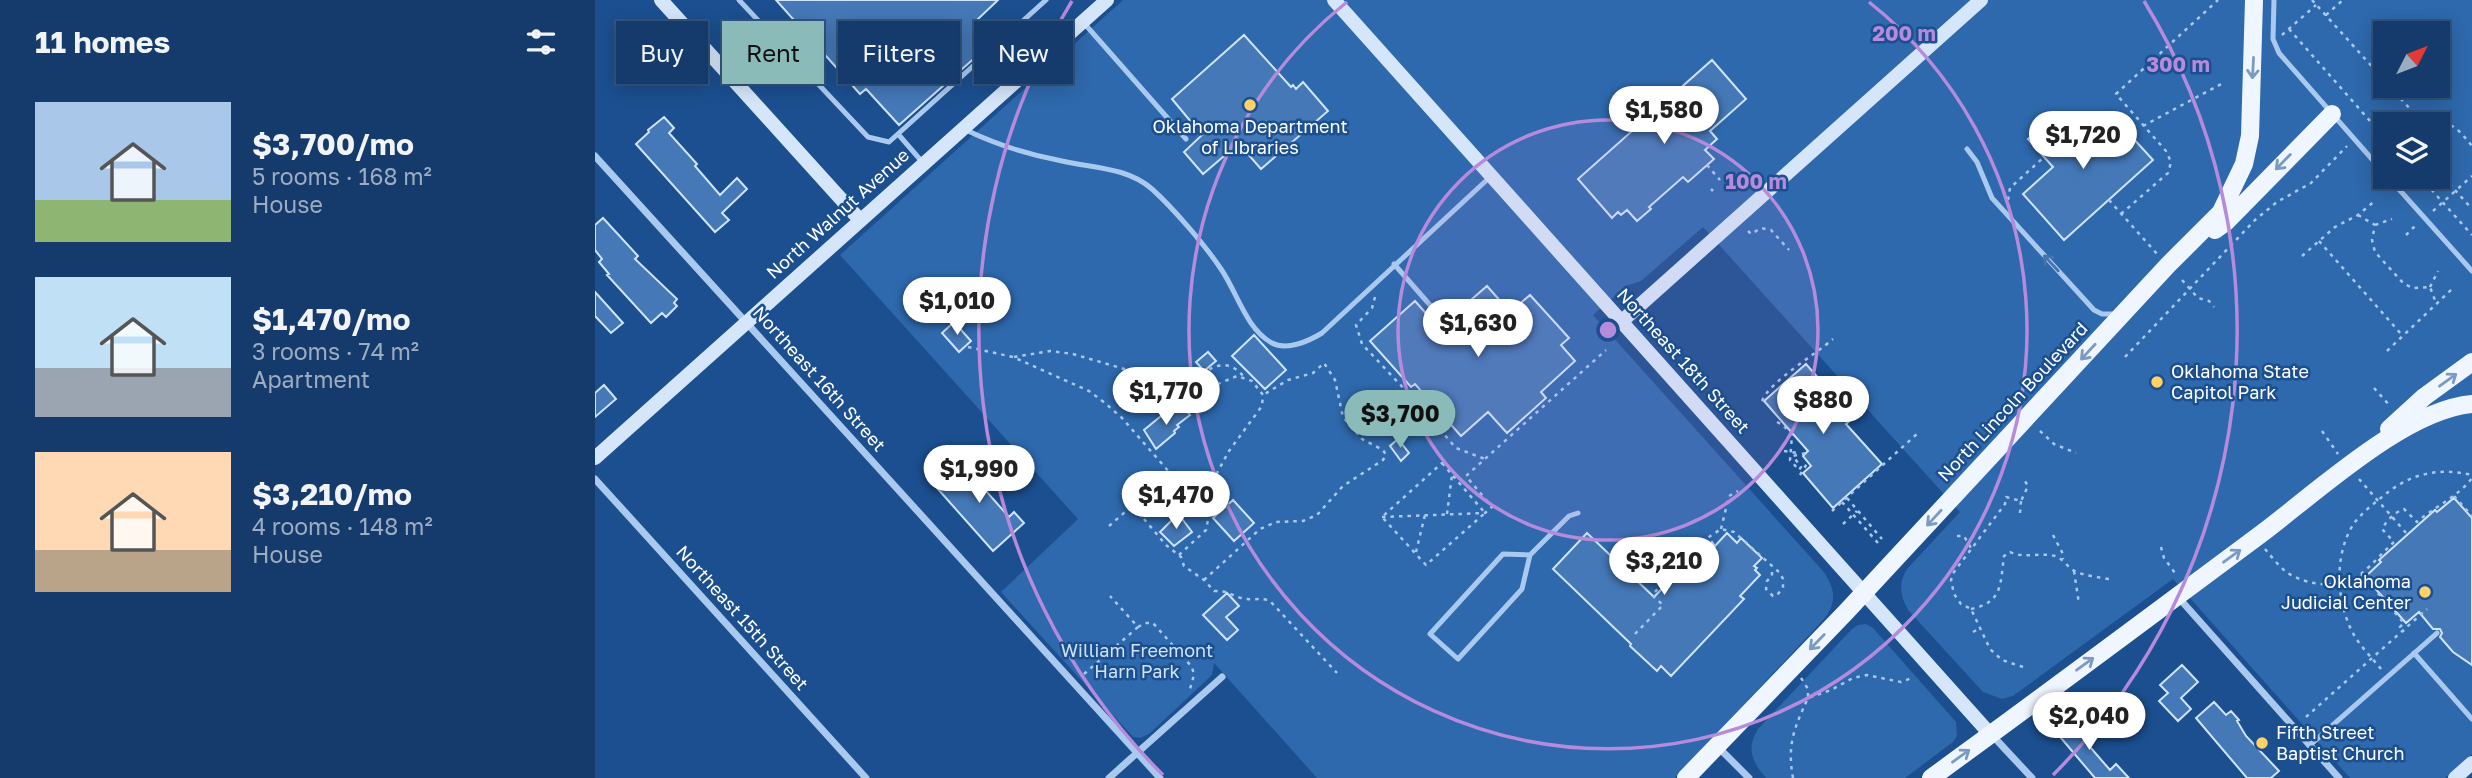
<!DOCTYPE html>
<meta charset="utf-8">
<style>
body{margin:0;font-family:"Golos Text",sans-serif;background:#1d4271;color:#f1f3f6;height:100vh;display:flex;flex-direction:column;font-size:26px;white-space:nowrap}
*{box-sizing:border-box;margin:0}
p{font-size:23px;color:#9dadc1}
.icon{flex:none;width:38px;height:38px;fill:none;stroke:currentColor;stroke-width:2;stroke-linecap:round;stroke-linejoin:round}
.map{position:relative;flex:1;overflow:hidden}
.drawer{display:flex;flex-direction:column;background:#143b6b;width:595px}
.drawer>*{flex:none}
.top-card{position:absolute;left:21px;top:21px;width:665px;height:63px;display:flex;gap:14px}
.needle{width:46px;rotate:48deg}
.tools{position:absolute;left:1778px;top:21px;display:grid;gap:14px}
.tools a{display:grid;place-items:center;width:77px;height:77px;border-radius:0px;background:#143b6b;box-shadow:0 4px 18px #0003,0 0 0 2px #33557e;font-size:35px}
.price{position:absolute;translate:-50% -60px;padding:0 16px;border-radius:24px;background:#fff;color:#222;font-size:23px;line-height:46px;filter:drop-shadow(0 2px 4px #0008)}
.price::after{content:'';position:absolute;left:50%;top:42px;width:21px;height:16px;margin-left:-10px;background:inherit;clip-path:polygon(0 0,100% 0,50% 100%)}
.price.current{background:#8bbbb9;color:#111}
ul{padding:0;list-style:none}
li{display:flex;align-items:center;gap:21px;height:175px;padding:0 35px}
li span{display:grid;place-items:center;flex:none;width:196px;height:140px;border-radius:0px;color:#555}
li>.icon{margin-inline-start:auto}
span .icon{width:84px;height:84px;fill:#fffc;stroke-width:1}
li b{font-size:30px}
h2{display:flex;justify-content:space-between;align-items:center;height:84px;padding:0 35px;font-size:30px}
.chip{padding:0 24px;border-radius:0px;background:#143b6b;box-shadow:0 4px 18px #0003,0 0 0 2px #33557e;font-size:24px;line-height:63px}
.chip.current{background:#8bbbb9;color:#111}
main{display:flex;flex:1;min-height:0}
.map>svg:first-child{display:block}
</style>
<main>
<section class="drawer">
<h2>11 homes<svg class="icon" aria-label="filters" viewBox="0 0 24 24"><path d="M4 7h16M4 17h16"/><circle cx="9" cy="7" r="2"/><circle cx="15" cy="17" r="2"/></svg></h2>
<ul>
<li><span style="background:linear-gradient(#a9c7e8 70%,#8fb573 0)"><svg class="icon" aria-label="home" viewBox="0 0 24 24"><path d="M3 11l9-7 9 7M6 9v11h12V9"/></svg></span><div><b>$3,700/mo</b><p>5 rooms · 168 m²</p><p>House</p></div></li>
<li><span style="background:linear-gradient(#bfe0f5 65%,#9aa5b1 0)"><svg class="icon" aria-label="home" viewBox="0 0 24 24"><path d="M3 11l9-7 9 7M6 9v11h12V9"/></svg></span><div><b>$1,470/mo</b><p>3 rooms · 74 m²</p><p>Apartment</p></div></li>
<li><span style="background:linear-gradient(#ffd9b3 70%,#b9a48a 0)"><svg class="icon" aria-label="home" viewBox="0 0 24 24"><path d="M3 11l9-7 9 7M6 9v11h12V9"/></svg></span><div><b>$3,210/mo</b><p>4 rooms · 148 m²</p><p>House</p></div></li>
</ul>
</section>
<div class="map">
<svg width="1877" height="778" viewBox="0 0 1877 778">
<rect width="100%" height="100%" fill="#1b4f8f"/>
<path fill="#2e69ad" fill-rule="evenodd" d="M528 0H1877V754L1850 778H1755L1578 579 1418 696 1407 699 1388 692 1313 610C1305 596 1303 583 1312 569L1365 512 1108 227 1046 281 1031 286 998 315 1228 571C1240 587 1242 602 1230 618L1080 778H722L619 663 617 675 554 734 545 738 538 737 406 592 483 519 245 255ZM1790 33H1843V86H1790ZM1790 124H1843V177H1790Z
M1271 624 1278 628 1361 722 1362 736 1358 742 1310 778H1171C1157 762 1151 748 1163 729L1257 629 1263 625Z"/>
<path fill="#4478b7" stroke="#cfe3fa" stroke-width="2" d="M181 0H403L383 19 401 39 304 125 271 89 265 94Z
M649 35 696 87 698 85 701 89 708 82 733 111 666 169 646 146 638 152 636 150 608 174 589 152 607 135 577 99Z
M1117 60 1151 99 1115 131 1122 139 1110 150 1119 159 1093 182 1088 177 1054 207 1056 209 1042 221 1032 210 1026 215 1023 212 1017 218 983 179Z
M1515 113 1558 160 1469 240 1428 194 1458 167 1433 139 1461 114 1485 140Z
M69 117 79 128 74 133 102 164 100 166 125 195 142 178 152 189 127 213 134 220 120 232 41 144 54 132 53 130Z
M8 218 43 256 40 259 82 299 79 303 82 306 71 317 67 313 56 323 12 275 14 274 4 262 7 259 0 250V225Z
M892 286 915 312 935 295 974 338 966 345 980 361 946 392 951 398 912 433 893 412 866 436 820 384 816 387 775 341 820 301 844 328 851 326 854 319Z
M0 292 28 323 16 333 0 316Z
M359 322 376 341 364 352 347 333Z
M659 335 691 370 670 389 637 356Z
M613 352 621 361 609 371 601 362Z
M1211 364 1258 418 1251 424 1287 464 1238 508 1208 473 1216 466 1208 456 1213 451 1169 401Z
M9 385 21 399 0 417V393Z
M587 405 595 415 582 425 584 427 579 431 580 433 561 449 549 430 566 416 568 418 573 414 575 416Z
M803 439 814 453 806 461 795 446Z
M378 458 391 476 384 483 414 517 419 512 429 523 398 551 342 488 345 485 344 484 363 467 365 469Z
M1859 498 1877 518V665L1858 652 1845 637 1847 633 1845 629H1838L1824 612 1811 623 1770 577 1786 562 1784 560 1840 510 1842 512Z
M638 500 659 523 639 541 618 518Z
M585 516 597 532 579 546 565 532 579 518 581 520Z
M992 533 1059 597 1110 544 1113 547 1117 542 1120 546 1132 533 1142 543 1146 538 1167 558 1159 566 1162 568 1160 570 1165 575 1145 596 1149 599 1076 676 1066 666 1062 671 1035 646 1036 644 958 569Z
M632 593 644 606 631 617 643 630 632 640 608 615Z
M1587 665 1603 682 1586 698 1596 709 1583 721 1564 701 1573 693 1565 685Z
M1619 702 1631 715 1636 711 1644 720 1642 721 1651 736 1684 771 1676 778H1652L1601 718Z
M1489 717 1500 730 1489 740 1515 770 1521 764 1534 778H1500L1466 738Z"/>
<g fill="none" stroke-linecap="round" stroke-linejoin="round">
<path stroke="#a9c9ee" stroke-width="2.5" stroke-dasharray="3.5 5" stroke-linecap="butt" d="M1717 0 1790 81
M1731 15 1748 0
M1694 29 1790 138
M1687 35 1721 5
M1794 86 1829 124
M1839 124C1858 120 1866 133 1877 146
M1548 126 1630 82
M1112 165 1125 180
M1843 171 1877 209
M1825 177 1877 235
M1116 189 1118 191
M1413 200 1415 188 1449 157
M1514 200 1563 255
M1838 211 1877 176
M1526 214 1573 173 1576 162 1571 151 1521 94 1623 0
M1763 215 1780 225 1777 240 1780 252 1809 284 1818 288 1835 287 1841 303
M1780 225 1797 219
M1153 231 1156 234 1166 228 1176 230 1194 250
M1811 235 1820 226
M1724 241 1807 335
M1707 256 1740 227 1763 215 1781 200
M1587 280 1603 298 1614 301 1619 307
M1835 287 1843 271
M780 297 777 308 761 325 767 344 813 393 861 448 890 459
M373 347 418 357 494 391 510 403 527 418 575 473 591 509 615 508
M1792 351 1858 288
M419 357 455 351 478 354 574 382 590 388 597 398
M1530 357 1660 220 1682 202 1716 183 1752 146
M1779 388 1796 407
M597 398C601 372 629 352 648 376
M1167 401C1174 382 1221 354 1238 339
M1182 422 1188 425 1197 435 1195 460 1204 470 1206 467 1198 456 1211 453
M1445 431 1459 444 1481 453
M1727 431 1743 454
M1189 451 1203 453
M847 463 890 513 831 565 787 517Z
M1205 475 1213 462
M1764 479 1812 534
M1859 496 1877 516
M1252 498 1287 539
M1247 502 1283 543
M538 506 571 545 586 557 589 566 609 580 619 591C635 591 633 594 646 598 656 601 666 597 675 601L742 673
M1237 511 1323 433
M1425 513 1426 501
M852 514 857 475
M787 517 890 513 897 507 871 476 1011 350
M1248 524 1262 511
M514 526 575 473
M1126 529 1134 496 1143 491
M1458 535 1468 554V559
M1362 536H1369L1376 548
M1566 547 1569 558 1580 573
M1670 549C1677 557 1684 567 1693 573 1713 586 1747 590 1767 573 1778 564 1788 552 1799 542L1787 529C1792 520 1800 512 1809 509L1822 522C1839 507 1863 497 1877 478
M821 552 830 515
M584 555 611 530 622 473 634 451 667 406 668 395 657 381 642 376 606 391 589 407
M1479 571 1484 604
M1766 574 1809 623 1805 627 1809 632
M609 580 665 529 681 522 708 521 722 515 748 486 788 460 791 455 788 450 767 439 748 417 740 380 729 363 718 373 693 380 668 395
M1376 609C1408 602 1405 585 1409 556L1415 552C1429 559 1444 552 1460 556 1468 559 1471 565 1478 570 1487 576 1506 577 1517 580
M543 627 550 623H558L597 667 599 675 595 689
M1378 632 1385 628
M1040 634 1068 605 1057 595 1111 539 1126 529 1139 532 1185 573 1188 579V588L1182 595 1178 596 1171 589 1172 581 1177 576V568
M549 654 550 647
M1428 667 1407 660 1395 649 1376 609 1366 604 1359 594 1356 580 1359 572 1410 504 1411 497 1426 501 1433 486 1428 478
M1786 669C1777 658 1766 647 1759 635 1741 603 1738 553 1760 522 1767 513 1778 504 1787 497 1814 474 1842 467 1877 475
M489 674 543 627 515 596
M1206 678 1213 689V697
M1711 717 1832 609
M1198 778C1192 745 1199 728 1213 698L1236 690 1258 678 1272 675 1306 682 1319 677"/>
<path stroke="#a9c9ee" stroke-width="5" d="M144 0 273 137 294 142 451 0
M1679 0 1678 39 1684 53 1790 174
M488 22 591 139
M420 28 446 56
M138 78 181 39
M371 130C400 144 435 155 467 161 497 168 532 167 557 189 578 208 610 245 626 269 642 292 651 329 677 343 692 351 714 341 727 333L895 177
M303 134 329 164
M1372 149 1382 162 1397 198 1499 310 1507 314H1521
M1793 177 1877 271
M799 264 849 321
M935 555 908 554 835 634 863 659 927 589 935 555 974 516 983 513
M1819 653 1877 719
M1715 745 1842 633"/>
<path stroke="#a9c9ee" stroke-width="7" d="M0 156 565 778
M0 479 271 778
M1583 597 1744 778
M1396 734 1437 778
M1122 746 1154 778
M514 778 627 677"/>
<path stroke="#d6e6fa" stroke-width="14" d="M66 0 265 220
M739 0 1395 734
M1026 322 1386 0
M0 458 512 0
M1860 778 1877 763"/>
<path stroke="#f0f6ff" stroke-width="18" d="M1620 230 1631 222 1737 114
M1794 429 1829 397 1877 362
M1091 778 1251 612 1573 265 1626 212 1649 164 1655 136 1659 0
M1336 778C1445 699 1553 618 1662 537 1718 496 1808 410 1877 404"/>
</g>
<defs><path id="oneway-shaft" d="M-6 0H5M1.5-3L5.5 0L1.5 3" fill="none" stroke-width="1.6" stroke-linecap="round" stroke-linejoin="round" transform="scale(1.75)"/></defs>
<g stroke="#7b9ac1">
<use href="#oneway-shaft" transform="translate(1658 68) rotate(93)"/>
<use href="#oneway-shaft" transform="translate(1688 162) rotate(134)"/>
<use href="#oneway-shaft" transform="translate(1493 352) rotate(133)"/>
<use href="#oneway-shaft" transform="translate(1853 380) rotate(-36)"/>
<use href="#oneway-shaft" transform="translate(1339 518) rotate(133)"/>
<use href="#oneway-shaft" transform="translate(1637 556) rotate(-36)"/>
<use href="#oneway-shaft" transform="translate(1222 642) rotate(134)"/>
<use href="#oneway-shaft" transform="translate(1490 664) rotate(-36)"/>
<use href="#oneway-shaft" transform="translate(1366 756) rotate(-36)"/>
</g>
<use stroke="#4674ac" href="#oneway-shaft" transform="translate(1456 263) rotate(-133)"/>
<circle cx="1013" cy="330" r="210" fill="#b68bdc" fill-opacity=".12"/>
<g fill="none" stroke="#b68bdc" stroke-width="3.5">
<circle cx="1013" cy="330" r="210"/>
<path d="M1274 2A419 419 0 1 1 752 2"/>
<path d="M568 775A629 629 0 0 1 477 1M1549 1A629 629 0 0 1 1458 775"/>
</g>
<g fill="#ffd166" stroke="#1b4f8f" stroke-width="2.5">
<circle cx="655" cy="105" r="7"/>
<circle cx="1562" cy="382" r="7"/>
<circle cx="1830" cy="592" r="7"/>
<circle cx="1667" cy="743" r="7"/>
</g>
<g text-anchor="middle" stroke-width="5" stroke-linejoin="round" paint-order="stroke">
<g font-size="18" fill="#fff" stroke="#1b4f8f" text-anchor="start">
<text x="655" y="133" text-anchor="middle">Oklahoma Department<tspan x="655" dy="21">of LIbraries</tspan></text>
<text x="1576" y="378">Oklahoma State<tspan x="1576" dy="21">Capitol Park</tspan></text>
<text x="1816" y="588" text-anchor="end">Oklahoma<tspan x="1816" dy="21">Judicial Center</tspan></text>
<text x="1681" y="739">Fifth Street<tspan x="1681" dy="21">Baptist Church</tspan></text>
</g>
<g font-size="18" fill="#fff" stroke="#1b4f8f">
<text transform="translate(243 214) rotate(-42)" y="6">North Walnut Avenue</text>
<text transform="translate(1088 361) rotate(48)" y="6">Northeast 18th Street</text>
<text transform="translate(224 379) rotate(48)" y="6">Northeast 16th Street</text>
<text transform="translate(1418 402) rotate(-47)" y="6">North Lincoln Boulevard</text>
<text transform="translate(147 618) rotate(48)" y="6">Northeast 15th Street</text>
</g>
<g font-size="18" fill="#cfe3fa" stroke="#1b4f8f">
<text x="542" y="657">William Freemont<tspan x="542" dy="21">Harn Park</tspan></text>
</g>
</g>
<circle cx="1013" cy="330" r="10" fill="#b68bdc" stroke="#1b4f8f" stroke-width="3.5"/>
<g font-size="21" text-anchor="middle" font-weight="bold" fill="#b68bdc" stroke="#1b4f8f" stroke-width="5" stroke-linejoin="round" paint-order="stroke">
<text x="1309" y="41">200 m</text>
<text x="1583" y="72">300 m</text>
<text x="1161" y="189">100 m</text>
</g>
</svg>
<div class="tools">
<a><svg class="needle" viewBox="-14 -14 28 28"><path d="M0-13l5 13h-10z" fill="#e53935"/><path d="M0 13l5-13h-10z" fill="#9dadc1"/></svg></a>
<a><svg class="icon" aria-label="layers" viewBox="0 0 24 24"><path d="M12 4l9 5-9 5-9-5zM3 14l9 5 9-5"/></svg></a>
</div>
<b class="price" style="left:1069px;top:146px">$1,580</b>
<b class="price" style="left:1488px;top:171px">$1,720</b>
<b class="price" style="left:362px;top:337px">$1,010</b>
<b class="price" style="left:883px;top:359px">$1,630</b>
<b class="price" style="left:571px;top:427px">$1,770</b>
<b class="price" style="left:1228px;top:436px">$880</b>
<b class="price current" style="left:805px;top:450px">$3,700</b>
<b class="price" style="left:384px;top:505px">$1,990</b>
<b class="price" style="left:581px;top:531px">$1,470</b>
<b class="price" style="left:1069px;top:597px">$3,210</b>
<b class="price" style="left:1494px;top:752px">$2,040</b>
<div class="top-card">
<a class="chip">Buy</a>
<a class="chip current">Rent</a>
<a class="chip">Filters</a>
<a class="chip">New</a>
</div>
</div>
</main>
